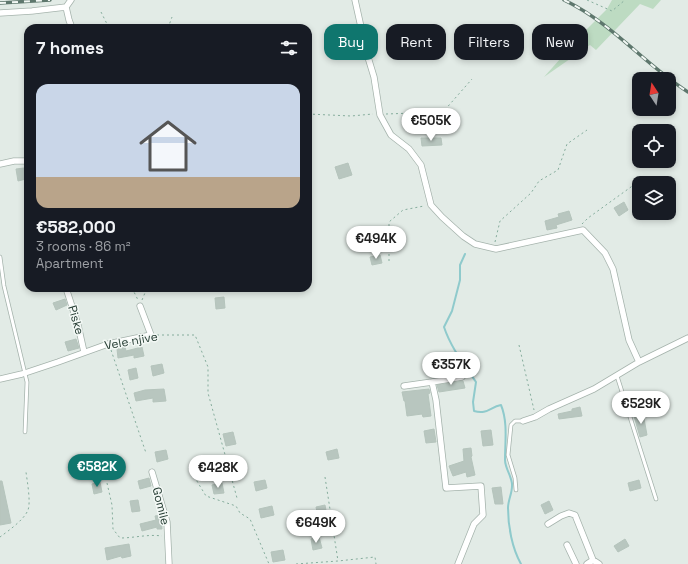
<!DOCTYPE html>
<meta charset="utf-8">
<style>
body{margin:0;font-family:"Space Grotesk",sans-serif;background:#242831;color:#f1f3f6;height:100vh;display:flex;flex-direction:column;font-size:15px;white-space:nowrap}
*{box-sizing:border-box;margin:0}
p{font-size:13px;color:#9ea1a6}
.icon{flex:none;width:22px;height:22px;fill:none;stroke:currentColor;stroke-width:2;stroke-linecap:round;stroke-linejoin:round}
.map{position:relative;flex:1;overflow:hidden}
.side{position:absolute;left:24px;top:24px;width:288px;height:268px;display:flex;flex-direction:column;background:#171b24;border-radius:12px;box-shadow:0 2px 6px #0003}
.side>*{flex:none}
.top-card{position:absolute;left:324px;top:24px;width:304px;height:36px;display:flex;gap:8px}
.needle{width:26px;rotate:348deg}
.buttons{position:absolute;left:632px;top:72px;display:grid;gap:8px}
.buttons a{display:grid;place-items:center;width:44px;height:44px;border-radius:8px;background:#171b24;box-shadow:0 2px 6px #0003;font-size:20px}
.price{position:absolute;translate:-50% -34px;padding:0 9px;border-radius:14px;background:#fff;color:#222;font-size:13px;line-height:26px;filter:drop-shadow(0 1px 2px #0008)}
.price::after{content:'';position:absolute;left:50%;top:24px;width:12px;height:9px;margin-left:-6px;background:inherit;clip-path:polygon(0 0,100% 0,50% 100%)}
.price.on{background:#0f766e;color:#fff}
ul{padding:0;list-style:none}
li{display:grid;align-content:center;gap:8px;height:212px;padding:0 12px}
li span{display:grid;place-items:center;height:124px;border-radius:12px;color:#555}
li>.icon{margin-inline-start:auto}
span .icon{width:72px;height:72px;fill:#fffc;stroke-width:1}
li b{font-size:17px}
h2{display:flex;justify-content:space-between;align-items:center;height:48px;padding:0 12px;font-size:17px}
.chip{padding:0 14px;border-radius:12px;background:#171b24;box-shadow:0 2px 6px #0003;font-size:14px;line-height:36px}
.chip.on{background:#0f766e;color:#fff}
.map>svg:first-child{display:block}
</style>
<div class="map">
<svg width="688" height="564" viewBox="0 0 688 564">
<rect width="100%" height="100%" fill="#e2ebe6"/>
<path fill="#bddbc2" d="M612 0H661L653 9 640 4 596 50 590 45 544 77 586 30 607 9Z"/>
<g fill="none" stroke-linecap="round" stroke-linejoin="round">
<path stroke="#8fcacc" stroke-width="2" d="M465 254 460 265V280L452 311 444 327C451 348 464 364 476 382L473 402 474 411C487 415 490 407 501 405 508 422 505 442 505 460 505 469 513 478 512 486 512 494 508 500 508 508 508 526 512 548 521 564"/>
</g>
<path fill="#b8c6bf" stroke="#b5c4bc" d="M421 138H441L442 145 422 146Z
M348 163 352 175 339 179 335 167Z
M24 168 26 179 18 181 16 169Z
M624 202 628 210 619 216 614 208Z
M569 211 572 220 556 225 557 228 547 230 545 221 559 217 558 214Z
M380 255 382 263 372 265 370 257Z
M224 297 225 308 216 309 215 298Z
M65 299 67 305 56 310 53 303Z
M76 339 79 348 68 351 65 342Z
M125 347 126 351 142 347 144 356 134 358V355L118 358 117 349Z
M162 364 164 373 153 376 151 366Z
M136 368 138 378 130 380 128 370Z
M463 381 465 388 439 392 437 385Z
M164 389 166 401 153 402V398L136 401 134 393 145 390Z
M429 389 430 393 428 394 431 416 423 417 422 414 407 416 405 401H404L402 392Z
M580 407 582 416 559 419 558 414 572 411V409Z
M643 413 647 435 640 437 634 416Z
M434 429 436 442 426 443 424 431Z
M491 430 493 445 483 446 481 431Z
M233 432 236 444 226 446 223 434Z
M471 448 472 456 471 457 475 475 467 477 466 472 453 476 449 466 464 461 463 449Z
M337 449 339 458 328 460 326 452Z
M166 450 168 459 157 462 155 452Z
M149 478 151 486 140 489 138 481Z
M265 480 267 488 256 491 254 482Z
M639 480 641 488 630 491 628 483Z
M0 481H2L11 523 0 525Z
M100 482 102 492 94 494 92 484Z
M222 483 224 493 214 494 212 485Z
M501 487 503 504H495L492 488Z
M138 500 140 511 132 512 130 501Z
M549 501 553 510 545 514 541 505Z
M325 505 327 516 318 517 316 507Z
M272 506 274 515 261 518 259 509Z
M161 515 162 529H157V527L142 531 140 524 156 520 155 516Z
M319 537 322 548 313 550 311 539Z
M625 539 629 546 618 552 614 546Z
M129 544 131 556 122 558 121 556 107 560 105 548Z
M283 550 285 560 273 562 271 552Z"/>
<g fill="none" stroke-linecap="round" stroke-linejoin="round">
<defs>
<path id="lane" d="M0 257 4 286 27 382 25 432
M617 376 656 499
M516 490 515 478 508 455 511 425 515 421H523"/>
<path id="street" d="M355 0 367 54 374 77 380 115 391 135 409 149 421 165 431 205 442 217 463 236 475 244 496 249 583 230 605 253 613 269 629 340 639 362
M66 7 71 0
M0 13 32 11 66 7 69 20 72 28
M0 164 14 161H28
M66 288 78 325 84 352
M0 379 22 374 58 362 108 344 151 335 140 306
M432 382 462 377
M404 386 432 382 436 400 446 488 481 486 483 515 474 524 458 564
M523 421 535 417 549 409 594 389 639 362 688 338
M152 472 167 522 169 564
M548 524 561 516 569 513 575 515 593 560
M567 545 576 564
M587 564 593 560 599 564"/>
</defs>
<use href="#lane" stroke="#a5b3ac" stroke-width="4.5"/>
<use href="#street" stroke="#a5b3ac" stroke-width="7"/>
<path stroke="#85ac9c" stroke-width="1" stroke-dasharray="2 3" stroke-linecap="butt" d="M587 0 612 11 625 0
M101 12 109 28
M168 28 172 17
M308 114 351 116 373 114
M386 114 443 112 472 79
M582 224 588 218 642 179
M495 242 500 221 531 193 539 181 558 170 567 144 587 130
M389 261V222L403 210 424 206
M132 288 138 300
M142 300 147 288
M157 335H195L208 367V393L237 498
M519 345 534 410
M111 350 146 453
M189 468 206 496 236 506 240 513 250 519 269 564
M325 477 338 561
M107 483 112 505 113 529 120 538C134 538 148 534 162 536
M0 537C8 531 24 520 28 510 31 502 27 480 26 472
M296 564 338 561 375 557 376 564"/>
<use href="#lane" stroke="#fff" stroke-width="3"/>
<use href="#street" stroke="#fff" stroke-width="5.5"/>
<defs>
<path id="rail" d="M564 0C612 23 644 64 688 92
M0 3 50 0"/>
</defs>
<use href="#rail" stroke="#5e776d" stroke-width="3.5"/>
<use href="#rail" stroke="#f3f8f5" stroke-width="2" stroke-dasharray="6" stroke-linecap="butt"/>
</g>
<g text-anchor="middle" stroke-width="3" stroke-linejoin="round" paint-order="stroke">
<g font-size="12" fill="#243b32" stroke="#f3f8f5">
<text transform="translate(76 320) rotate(74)" y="4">Piske</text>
<text transform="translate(131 341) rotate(-10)" y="4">Vele njive</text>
<text transform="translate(161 506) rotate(76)" y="4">Gomile</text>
</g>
</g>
</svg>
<div class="buttons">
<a><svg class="needle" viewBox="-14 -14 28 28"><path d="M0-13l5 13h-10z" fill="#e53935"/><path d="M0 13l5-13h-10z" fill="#9ea1a6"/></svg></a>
<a><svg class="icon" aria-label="locate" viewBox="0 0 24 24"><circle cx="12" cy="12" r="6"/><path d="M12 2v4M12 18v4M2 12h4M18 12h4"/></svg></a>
<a><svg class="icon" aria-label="layers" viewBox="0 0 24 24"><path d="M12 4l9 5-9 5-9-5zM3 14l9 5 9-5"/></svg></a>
</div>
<b class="price" style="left:431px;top:142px">€505K</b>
<b class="price" style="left:376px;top:260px">€494K</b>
<b class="price" style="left:451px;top:386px">€357K</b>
<b class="price" style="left:641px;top:425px">€529K</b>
<b class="price on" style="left:97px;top:488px">€582K</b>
<b class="price" style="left:218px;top:489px">€428K</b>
<b class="price" style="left:316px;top:544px">€649K</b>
<div class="top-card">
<a class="chip on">Buy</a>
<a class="chip">Rent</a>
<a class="chip">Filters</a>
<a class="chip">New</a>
</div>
<section class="side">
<h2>7 homes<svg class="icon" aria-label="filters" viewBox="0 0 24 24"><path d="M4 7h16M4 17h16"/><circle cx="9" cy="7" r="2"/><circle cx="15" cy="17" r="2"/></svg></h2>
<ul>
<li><span style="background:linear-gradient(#c9d6e8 75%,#b9a48a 0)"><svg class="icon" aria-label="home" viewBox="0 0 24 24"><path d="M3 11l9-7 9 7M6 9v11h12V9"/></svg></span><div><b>€582,000</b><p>3 rooms · 86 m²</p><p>Apartment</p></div></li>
</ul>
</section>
</div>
